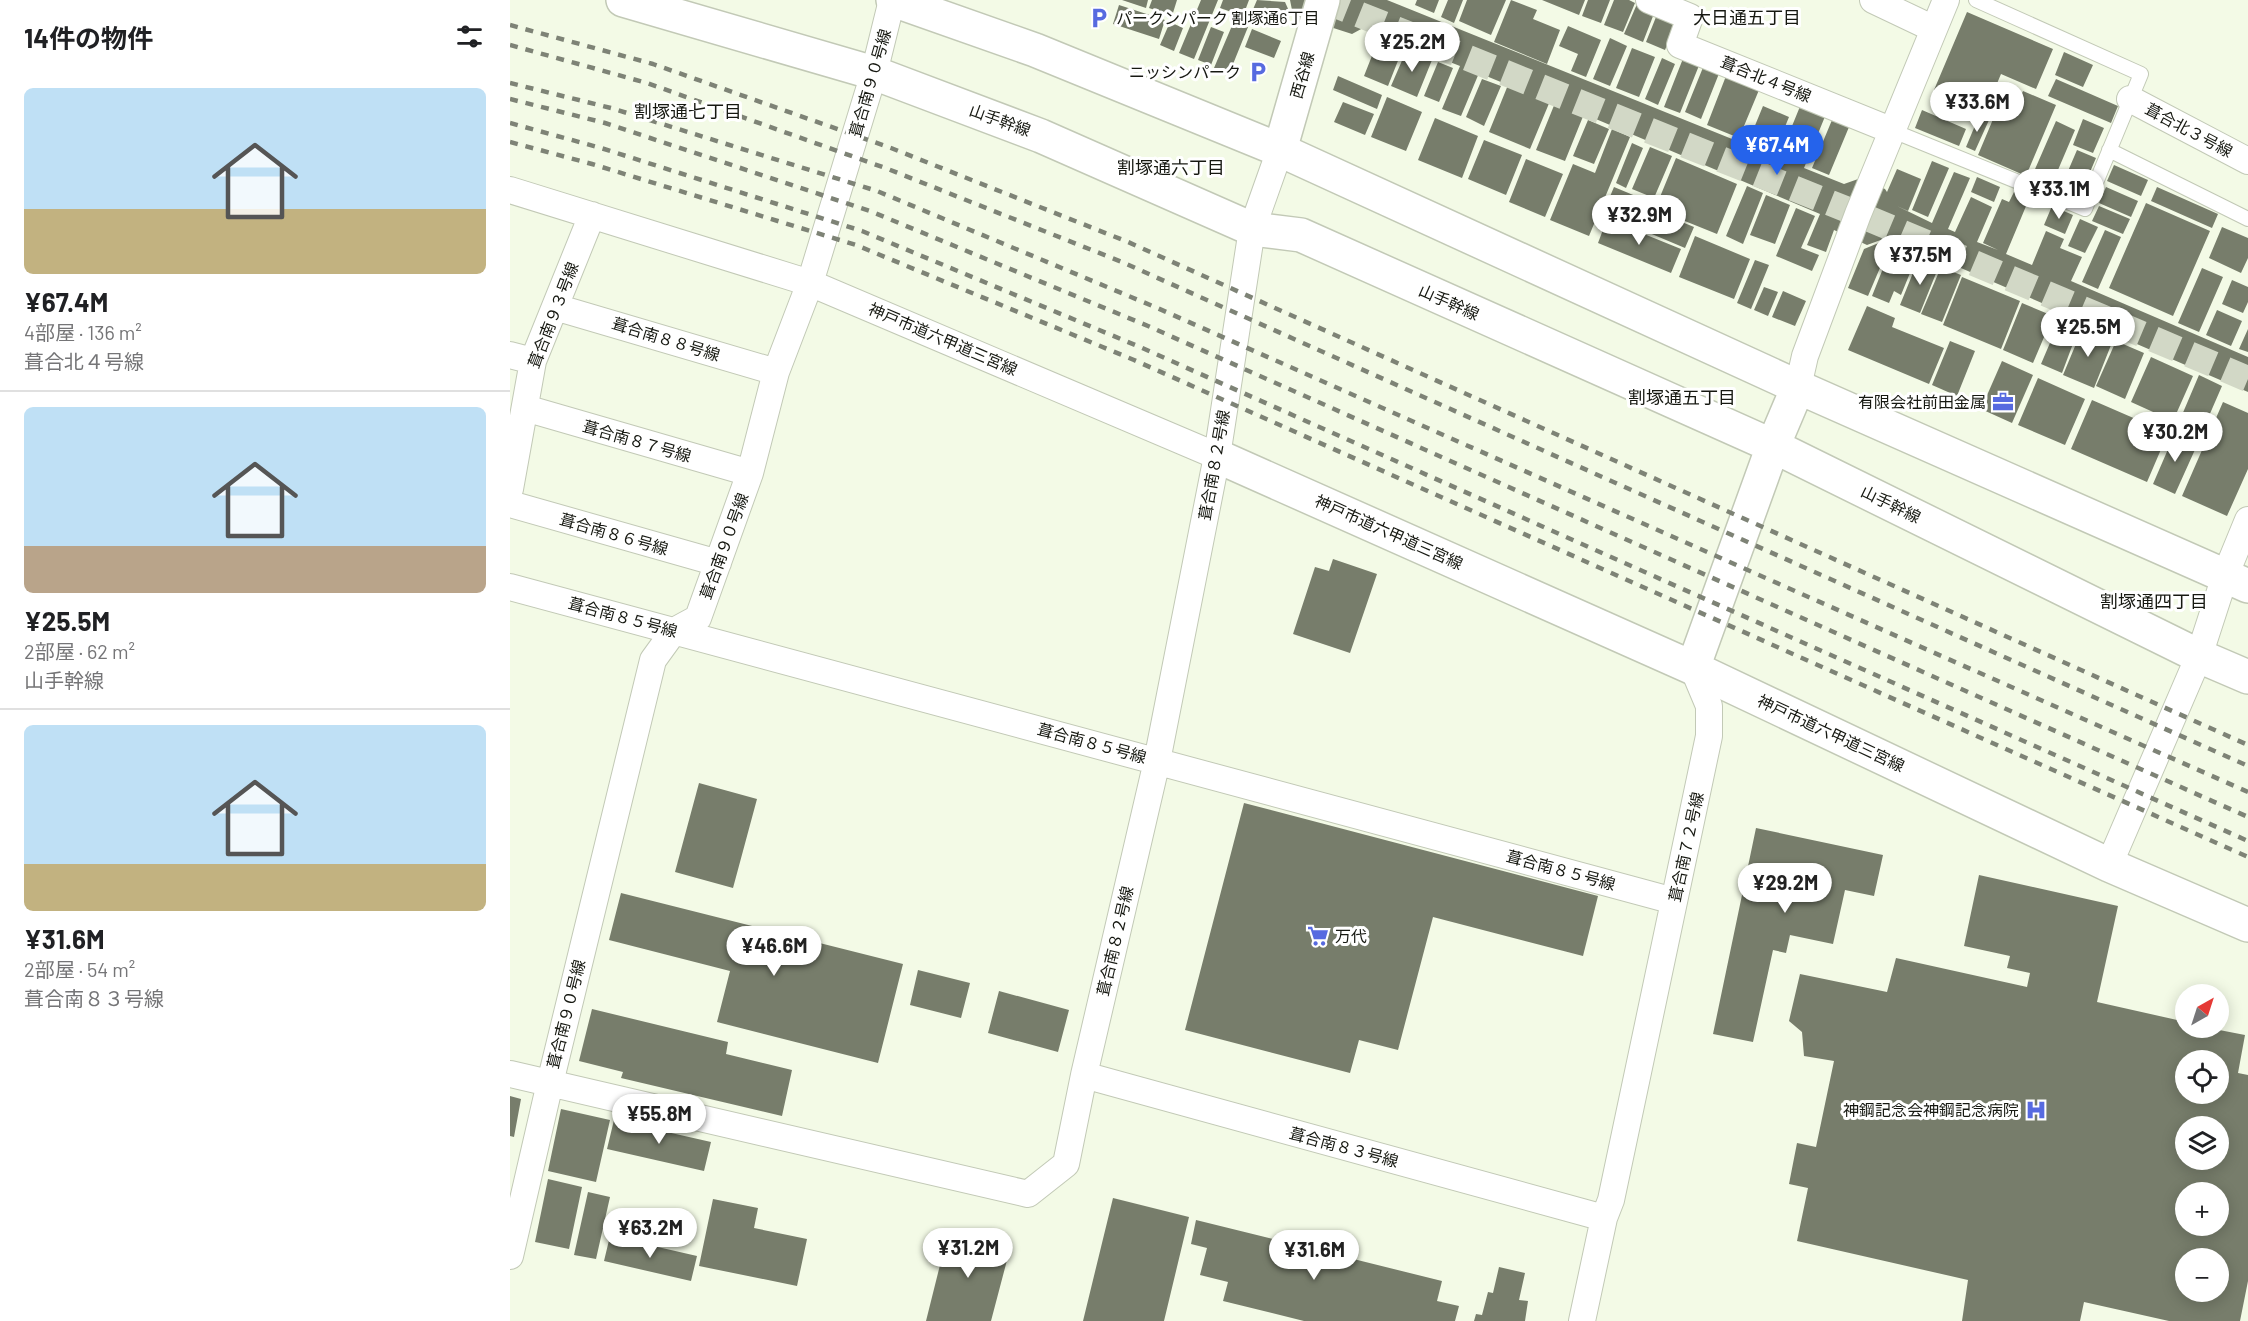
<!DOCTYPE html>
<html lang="ja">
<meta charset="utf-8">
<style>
body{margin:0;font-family:Barlow,"Noto Sans JP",sans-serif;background:#f2f2f2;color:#202124;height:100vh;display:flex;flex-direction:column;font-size:22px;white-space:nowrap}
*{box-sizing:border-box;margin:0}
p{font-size:20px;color:#757577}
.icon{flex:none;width:33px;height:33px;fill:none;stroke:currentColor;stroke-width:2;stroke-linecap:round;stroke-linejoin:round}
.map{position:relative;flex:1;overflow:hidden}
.side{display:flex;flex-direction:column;background:#fff;width:510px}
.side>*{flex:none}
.needle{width:39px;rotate:39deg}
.fabs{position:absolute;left:1665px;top:984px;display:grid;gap:12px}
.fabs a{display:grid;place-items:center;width:54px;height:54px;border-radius:50%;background:#fff;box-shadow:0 3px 15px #0003;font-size:30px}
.price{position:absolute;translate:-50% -51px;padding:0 14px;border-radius:21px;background:#fff;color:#222;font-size:20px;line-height:39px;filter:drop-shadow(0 2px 3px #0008)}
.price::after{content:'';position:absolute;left:50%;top:36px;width:18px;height:14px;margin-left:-9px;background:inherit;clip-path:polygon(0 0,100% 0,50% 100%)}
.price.on{background:#2563eb;color:#fff}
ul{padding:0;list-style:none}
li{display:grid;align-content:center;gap:12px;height:318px;padding:0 24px}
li+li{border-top:2px solid #e0e0e0}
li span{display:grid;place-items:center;height:186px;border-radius:9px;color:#555}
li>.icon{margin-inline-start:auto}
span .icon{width:108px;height:108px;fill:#fffc;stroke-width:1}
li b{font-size:26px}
h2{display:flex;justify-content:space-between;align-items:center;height:72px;padding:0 24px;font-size:26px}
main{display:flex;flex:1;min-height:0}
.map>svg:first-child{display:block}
</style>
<main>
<section class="side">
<h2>14件の物件<svg class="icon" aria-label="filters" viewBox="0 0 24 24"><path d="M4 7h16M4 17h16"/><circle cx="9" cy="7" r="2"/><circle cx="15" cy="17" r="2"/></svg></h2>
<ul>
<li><span style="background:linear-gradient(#bfe0f5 65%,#c2b280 0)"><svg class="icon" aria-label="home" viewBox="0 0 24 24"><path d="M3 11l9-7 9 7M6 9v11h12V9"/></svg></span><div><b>¥67.4M</b><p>4部屋 · 136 m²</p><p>葺合北４号線</p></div></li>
<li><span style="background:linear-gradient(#bfe0f5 75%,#b9a48a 0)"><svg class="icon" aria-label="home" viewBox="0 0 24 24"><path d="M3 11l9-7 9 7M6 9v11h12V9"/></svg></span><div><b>¥25.5M</b><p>2部屋 · 62 m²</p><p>山手幹線</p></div></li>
<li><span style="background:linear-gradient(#bfe0f5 75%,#c2b280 0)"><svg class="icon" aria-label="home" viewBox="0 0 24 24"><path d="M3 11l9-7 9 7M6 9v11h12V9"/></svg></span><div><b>¥31.6M</b><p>2部屋 · 54 m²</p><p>葺合南８３号線</p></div></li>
</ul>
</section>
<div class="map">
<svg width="1738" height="1321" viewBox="0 0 1738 1321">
<rect width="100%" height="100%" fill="#f3fae6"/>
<path fill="#777d6b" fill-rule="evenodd" d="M612 0H638L636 8Z
M642 0H667L662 16 639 8Z
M691 0H708L684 59 669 53Z
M713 0H739L733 16 710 8Z
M747 0 775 2 779 11 773 27 741 14Z
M780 0H877L1237 145 1253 106 1279 117 1263 156 1269 158 1291 104 1316 114 1294 168 1334 184 1351 178 1375 189 1377 192 1387 169 1411 179 1398 211 1387 206 1422 223 1444 172 1460 178 1438 229 1445 232 1461 197 1482 207 1467 242 1488 250 1473 243 1492 199 1499 202 1504 192 1519 199 1496 254 1522 265 1536 231 1554 239 1550 248 1572 257 1561 281 1738 357V392L1379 237 1357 245 1324 230 1316 252 1297 245 1310 214 1074 114 1055 161 1026 150 1045 103 1040 101 1020 149 979 132 998 85 969 73 951 116 932 109 950 66 853 28 842 34 783 15Z
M907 0H929L924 13 905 5Z
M938 0H953L944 23 931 17Z
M957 0H996L981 35 949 21Z
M1001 0 1027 10 1023 19 1050 30 1037 64 984 42Z
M1032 0H1075L1069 15Z
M1078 0H1100L1091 23 1072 16Z
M1104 0H1119L1125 3 1113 32 1094 25Z
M1127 4 1145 11 1133 42 1114 34Z
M609 5 655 20 649 39 603 24Z
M1148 12 1167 20 1155 50 1136 42Z
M1457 12 1543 49 1526 89 1491 74 1475 112 1424 90Z
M724 21 738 27 719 74 704 68Z
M660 22 673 28 664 51 650 45Z
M1058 26 1091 40 1076 77 1061 71 1068 54 1049 46Z
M701 27 714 32 701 65 688 60Z
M742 29 771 41 764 58 735 47Z
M869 38 893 48 878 86 854 76Z
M1100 38 1117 46 1100 86 1083 79Z
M1122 48 1145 57 1129 97 1106 88Z
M897 49 922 60 907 97 881 86Z
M1554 52 1583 65 1573 87 1545 75Z
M1174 56 1190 63 1170 113 1154 107Z
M1152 58 1165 64 1148 105 1135 99Z
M928 62 943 68 929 102 914 96Z
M1194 65 1210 71 1191 119 1175 112Z
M828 76 872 95 867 109 823 90Z
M1216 76 1249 90 1229 138 1197 125Z
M972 79 991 86 974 126 956 117Z
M1546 79 1608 106 1601 123 1538 96Z
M1513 91 1546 105 1516 176 1468 155 1489 105 1504 112Z
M877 97 912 112 896 151 861 137Z
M833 102 864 114 855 135 824 122Z
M1412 110 1456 129 1449 146 1405 128Z
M1469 116 1479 120 1465 151 1456 147Z
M925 118 968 136 952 178 908 160Z
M1573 119 1594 128 1583 153 1563 145Z
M1078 120 1099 129 1084 164 1063 156Z
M1322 120 1339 127 1319 175 1302 168Z
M1546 121 1565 130 1542 184 1522 176Z
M1102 129 1120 137 1079 236 1040 220 1063 164 1085 173Z
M974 140 1012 155 996 195 958 179Z
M1122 143 1133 148 1116 188 1106 183Z
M1140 147 1162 156 1144 198 1122 189Z
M1567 150 1586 158 1571 193 1552 185Z
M1166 158 1227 184 1207 234 1145 209Z
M1016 159 1053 174 1035 217 999 202Z
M1422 161 1439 168 1418 217 1402 210Z
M1604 165 1638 180 1631 196 1597 181Z
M1467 177 1490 187 1484 202 1461 192Z
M1237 186 1253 193 1233 244 1216 236Z
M1104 187 1140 202 1130 228 1093 213Z
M1596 187 1628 201 1621 217 1589 203Z
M1647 187 1708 214 1702 228 1641 201Z
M1256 195 1280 205 1265 244 1240 235Z
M1636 203 1700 231 1663 316 1599 288Z
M1542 206 1563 215 1555 234 1534 225Z
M1589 206 1620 219 1613 234 1582 221Z
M1286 208 1305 216 1291 248 1309 255 1302 271 1266 256Z
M1145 211 1184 227 1175 248 1137 232Z
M1097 219 1171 249 1161 273 1088 243Z
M1570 219 1588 227 1575 253 1558 246Z
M1712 227 1738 238V258L1731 273 1699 258Z
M1595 230 1611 237 1588 289 1572 282Z
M1185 236 1240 259 1224 299 1169 277Z
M1376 240 1381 242 1358 296 1338 288 1354 249Z
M1384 241 1409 251 1391 295 1384 291 1379 303 1362 296Z
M1409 258 1429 266 1410 313 1390 305Z
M1245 260 1259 265 1241 309 1227 303Z
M1431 267 1451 275 1432 322 1411 314Z
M1692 268 1713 277 1689 332 1668 323Z
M1452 277 1510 301 1491 349 1433 325Z
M1722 280 1738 287V302L1733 313 1712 304Z
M1254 287 1268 292 1258 316 1244 310Z
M1273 291 1296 301 1285 326 1262 317Z
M1512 303 1543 316 1523 363 1493 350Z
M1357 306 1385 318 1382 327 1434 348 1419 384 1338 350Z
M1707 310 1732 321 1721 346 1696 335Z
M1551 317 1570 325 1552 373 1531 364Z
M1573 327 1603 340 1584 388 1553 375Z
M1738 329V352L1729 349Z
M1440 341 1465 351 1447 396 1422 385Z
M1606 341 1634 353 1615 399 1586 386Z
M1641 357 1683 376 1663 421 1621 402Z
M1492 361 1523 375 1502 423 1471 409Z
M1689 375 1712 386 1692 432 1669 422Z
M1528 378 1575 399 1555 445 1508 425Z
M1582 400 1658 433 1637 482 1561 449Z
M1713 402 1738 413V469L1717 516 1672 496Z
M1665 433 1688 443 1665 494 1643 484Z
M823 559 867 574 840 653 783 634 805 567 819 571Z
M189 783 247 799 223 888 165 872Z
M734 803 1088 896 1073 956 923 917 888 1050 849 1040 840 1073 675 1030Z
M1246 828 1373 855 1364 896 1335 890 1323 944 1280 935 1276 953 1263 950 1243 1042 1203 1034Z
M1469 875 1608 906 1587 1002 1676 1022V1028H1699L1735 1035 1728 1073 1738 1075V1281L1730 1321H1659L1574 1302 1570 1321H1452L1458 1280 1287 1241 1298 1188 1279 1184 1287 1143 1306 1147 1324 1061 1294 1056 1292 1032 1279 1021 1290 974 1377 992 1386 958 1517 987 1520 973 1497 968 1500 956 1454 946ZM1676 1060H1708V1094H1676ZM1676 1126H1708V1160H1676ZM1676 1192H1708V1226H1676ZM1676 1258H1708V1292H1676Z
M111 893 393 964 368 1063 207 1022 220 971 99 940Z
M408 970 460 983 451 1018 400 1005Z
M489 991 559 1010 548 1052 478 1033Z
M82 1009 218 1042 216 1054 282 1070 272 1116 111 1078 113 1072 69 1061Z
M0 1096 11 1099 4 1137 0 1136Z
M51 1109 100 1120 86 1182 38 1171Z
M104 1120 201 1142 194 1171 97 1149Z
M38 1179 72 1187 59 1249 25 1242Z
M78 1192 100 1197 86 1259 64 1255Z
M603 1198 679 1217 654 1321H573Z
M203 1199 248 1208 244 1228 297 1239 287 1286 189 1266Z
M686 1220 932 1281 927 1301 949 1306 945 1321H794L713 1301 718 1282 690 1275 697 1248 681 1244Z
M439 1229 501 1245 481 1321H416Z
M100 1236 187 1256 181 1281 94 1261Z
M989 1267 1015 1273 1009 1300 1018 1301 1015 1321H964L966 1314 972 1315 978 1292 983 1293Z"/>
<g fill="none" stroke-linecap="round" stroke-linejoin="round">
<path stroke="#d2d8c6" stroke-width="26" stroke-dasharray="26 13" stroke-linecap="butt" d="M813 0 1348 214 1738 379"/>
<defs>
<path id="lane" d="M1383 131 1575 209 1631 74 1466 0
M1599 150 1738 219"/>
<path id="street" d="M1139 0 1180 17 1170 45 1383 131
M1363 0 1424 29
M1620 99 1738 161
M0 190 300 283 707 456
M45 307 266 372
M0 355 23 361
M1288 387 1295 356 1348 214 1436 0
M15 408 240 473
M0 489 23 361 82 215
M0 504 208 563
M0 587 1164 901
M1599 865 1689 656 1715 576 1738 520
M0 1074 518 1194 556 1164 574 1075 647 761 707 456 742 229 770 150
M574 1075 1094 1218
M0 1256 40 1083 143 660 164 631 188 618 240 473 266 372 300 283 364 73 382 0
M1072 1321 1094 1218 1101 1200 1199 736V706L1183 668"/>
<path id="secondary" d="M113 0 364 73 531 136 742 229 791 235 1263 446 1689 656 1738 677
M383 0 525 50 770 150 1288 387 1738 586
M770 150 813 0
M707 456 1183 668 1599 865 1738 925
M1183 668 1263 446 1288 387"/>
</defs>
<use href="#lane" stroke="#c2c9b6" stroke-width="16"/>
<use href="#street" stroke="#c2c9b6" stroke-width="28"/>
<use href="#secondary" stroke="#c2c9b6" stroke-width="36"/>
<use href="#lane" stroke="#fff" stroke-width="14"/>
<use href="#street" stroke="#fff" stroke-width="26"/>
<use href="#secondary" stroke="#fff" stroke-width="33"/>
<path stroke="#7e8376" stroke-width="4.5" stroke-dasharray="8 8" stroke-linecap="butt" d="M0 25 143 64 381 148 618 242 1738 745
M0 45 137 83 378 169 612 262 1738 766
M0 83 101 108 367 191 645 307 1738 792
M0 99 95 123 360 211 638 326 1738 817
M0 123 91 148 352 231 630 347 1738 841
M0 142 82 164 346 245 624 360 1738 857"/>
</g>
<defs>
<symbol id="parking-bare" viewBox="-9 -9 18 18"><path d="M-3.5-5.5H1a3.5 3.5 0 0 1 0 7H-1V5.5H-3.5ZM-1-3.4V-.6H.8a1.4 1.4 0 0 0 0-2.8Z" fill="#576ae0" stroke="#fff" stroke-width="2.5" paint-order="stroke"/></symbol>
<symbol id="office-bare" viewBox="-9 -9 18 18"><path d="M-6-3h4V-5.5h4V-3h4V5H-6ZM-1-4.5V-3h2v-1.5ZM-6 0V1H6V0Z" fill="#576ae0" stroke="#fff" stroke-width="2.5" paint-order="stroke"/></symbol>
<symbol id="supermarket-bare" viewBox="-9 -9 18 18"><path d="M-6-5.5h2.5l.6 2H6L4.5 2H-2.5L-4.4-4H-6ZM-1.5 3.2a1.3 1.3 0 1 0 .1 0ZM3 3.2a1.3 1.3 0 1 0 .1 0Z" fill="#576ae0" stroke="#fff" stroke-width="2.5" paint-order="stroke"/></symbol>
<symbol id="hospital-bare" viewBox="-9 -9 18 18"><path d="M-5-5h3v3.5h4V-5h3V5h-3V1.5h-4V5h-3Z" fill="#576ae0" stroke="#fff" stroke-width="2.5" paint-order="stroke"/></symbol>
</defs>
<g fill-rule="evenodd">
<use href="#parking-bare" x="574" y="3" width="30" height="30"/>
<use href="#parking-bare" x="733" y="57" width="30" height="30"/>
<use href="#office-bare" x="1478" y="387" width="30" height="30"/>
<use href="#supermarket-bare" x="793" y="921" width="30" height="30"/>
<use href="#hospital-bare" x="1511" y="1095" width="30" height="30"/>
</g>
<g text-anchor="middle" stroke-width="6" stroke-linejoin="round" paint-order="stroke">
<g font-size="16" fill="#161811" stroke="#fff" text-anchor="end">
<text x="606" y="24" text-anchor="start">パークンパーク 割塚通6丁目</text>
<text x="731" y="78">ニッシンパーク</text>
<text x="1476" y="408">有限会社前田金属</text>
<text x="825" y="942" text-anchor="start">万代</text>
<text x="1509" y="1116">神鋼記念会神鋼記念病院</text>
</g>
<g font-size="16" fill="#161811" stroke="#fff">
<text transform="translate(792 75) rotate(-74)" y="6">西谷線</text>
<text transform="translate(1256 79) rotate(22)" y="6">葺合北４号線</text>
<text transform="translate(360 83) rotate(-74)" y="6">葺合南９０号線</text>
<text transform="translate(490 120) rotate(20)" y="6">山手幹線</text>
<text transform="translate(1679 130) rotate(28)" y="6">葺合北３号線</text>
<text transform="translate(939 302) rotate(24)" y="6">山手幹線</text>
<text transform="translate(43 315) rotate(-69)" y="6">葺合南９３号線</text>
<text transform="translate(156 339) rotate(17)" y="6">葺合南８８号線</text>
<text transform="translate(433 339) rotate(23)" y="6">神戸市道六甲道三宮線</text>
<text transform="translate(127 441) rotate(16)" y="6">葺合南８７号線</text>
<text transform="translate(704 465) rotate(-80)" y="6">葺合南８２号線</text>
<text transform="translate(1381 504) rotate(26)" y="6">山手幹線</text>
<text transform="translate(879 532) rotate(24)" y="6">神戸市道六甲道三宮線</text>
<text transform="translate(104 534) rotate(16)" y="6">葺合南８６号線</text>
<text transform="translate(214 546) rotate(-70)" y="6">葺合南９０号線</text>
<text transform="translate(113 617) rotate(15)" y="6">葺合南８５号線</text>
<text transform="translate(1321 733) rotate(25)" y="6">神戸市道六甲道三宮線</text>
<text transform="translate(582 743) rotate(15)" y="6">葺合南８５号線</text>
<text transform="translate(1176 847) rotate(-78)" y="6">葺合南７２号線</text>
<text transform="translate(1051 870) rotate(15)" y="6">葺合南８５号線</text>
<text transform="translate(605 941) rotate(-77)" y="6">葺合南８２号線</text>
<text transform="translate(56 1014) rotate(-76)" y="6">葺合南９０号線</text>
<text transform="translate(834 1147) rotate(15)" y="6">葺合南８３号線</text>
</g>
<g font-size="18" fill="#161811" stroke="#fff">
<text x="1237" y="24">大日通五丁目</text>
<text x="178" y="118">割塚通七丁目</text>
<text x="661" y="174">割塚通六丁目</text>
<text x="1172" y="404">割塚通五丁目</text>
<text x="1644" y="608">割塚通四丁目</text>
</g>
</g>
</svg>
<div class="fabs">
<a><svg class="needle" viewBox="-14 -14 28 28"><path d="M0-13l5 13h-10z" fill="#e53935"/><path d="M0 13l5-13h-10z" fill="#757577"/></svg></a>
<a><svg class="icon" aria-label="locate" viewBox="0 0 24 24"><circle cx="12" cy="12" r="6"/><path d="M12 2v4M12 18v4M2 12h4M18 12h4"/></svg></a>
<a><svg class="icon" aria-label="layers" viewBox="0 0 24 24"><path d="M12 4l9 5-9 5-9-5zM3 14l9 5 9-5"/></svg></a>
<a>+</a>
<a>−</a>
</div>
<b class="price" style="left:902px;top:73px">¥25.2M</b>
<b class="price" style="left:1467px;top:133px">¥33.6M</b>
<b class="price on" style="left:1267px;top:176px">¥67.4M</b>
<b class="price" style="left:1549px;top:220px">¥33.1M</b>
<b class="price" style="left:1129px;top:246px">¥32.9M</b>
<b class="price" style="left:1410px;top:286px">¥37.5M</b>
<b class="price" style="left:1578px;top:358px">¥25.5M</b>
<b class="price" style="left:1665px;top:463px">¥30.2M</b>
<b class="price" style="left:1275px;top:914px">¥29.2M</b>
<b class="price" style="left:264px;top:977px">¥46.6M</b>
<b class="price" style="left:149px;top:1145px">¥55.8M</b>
<b class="price" style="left:140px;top:1259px">¥63.2M</b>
<b class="price" style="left:458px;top:1279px">¥31.2M</b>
<b class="price" style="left:804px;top:1281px">¥31.6M</b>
</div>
</main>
